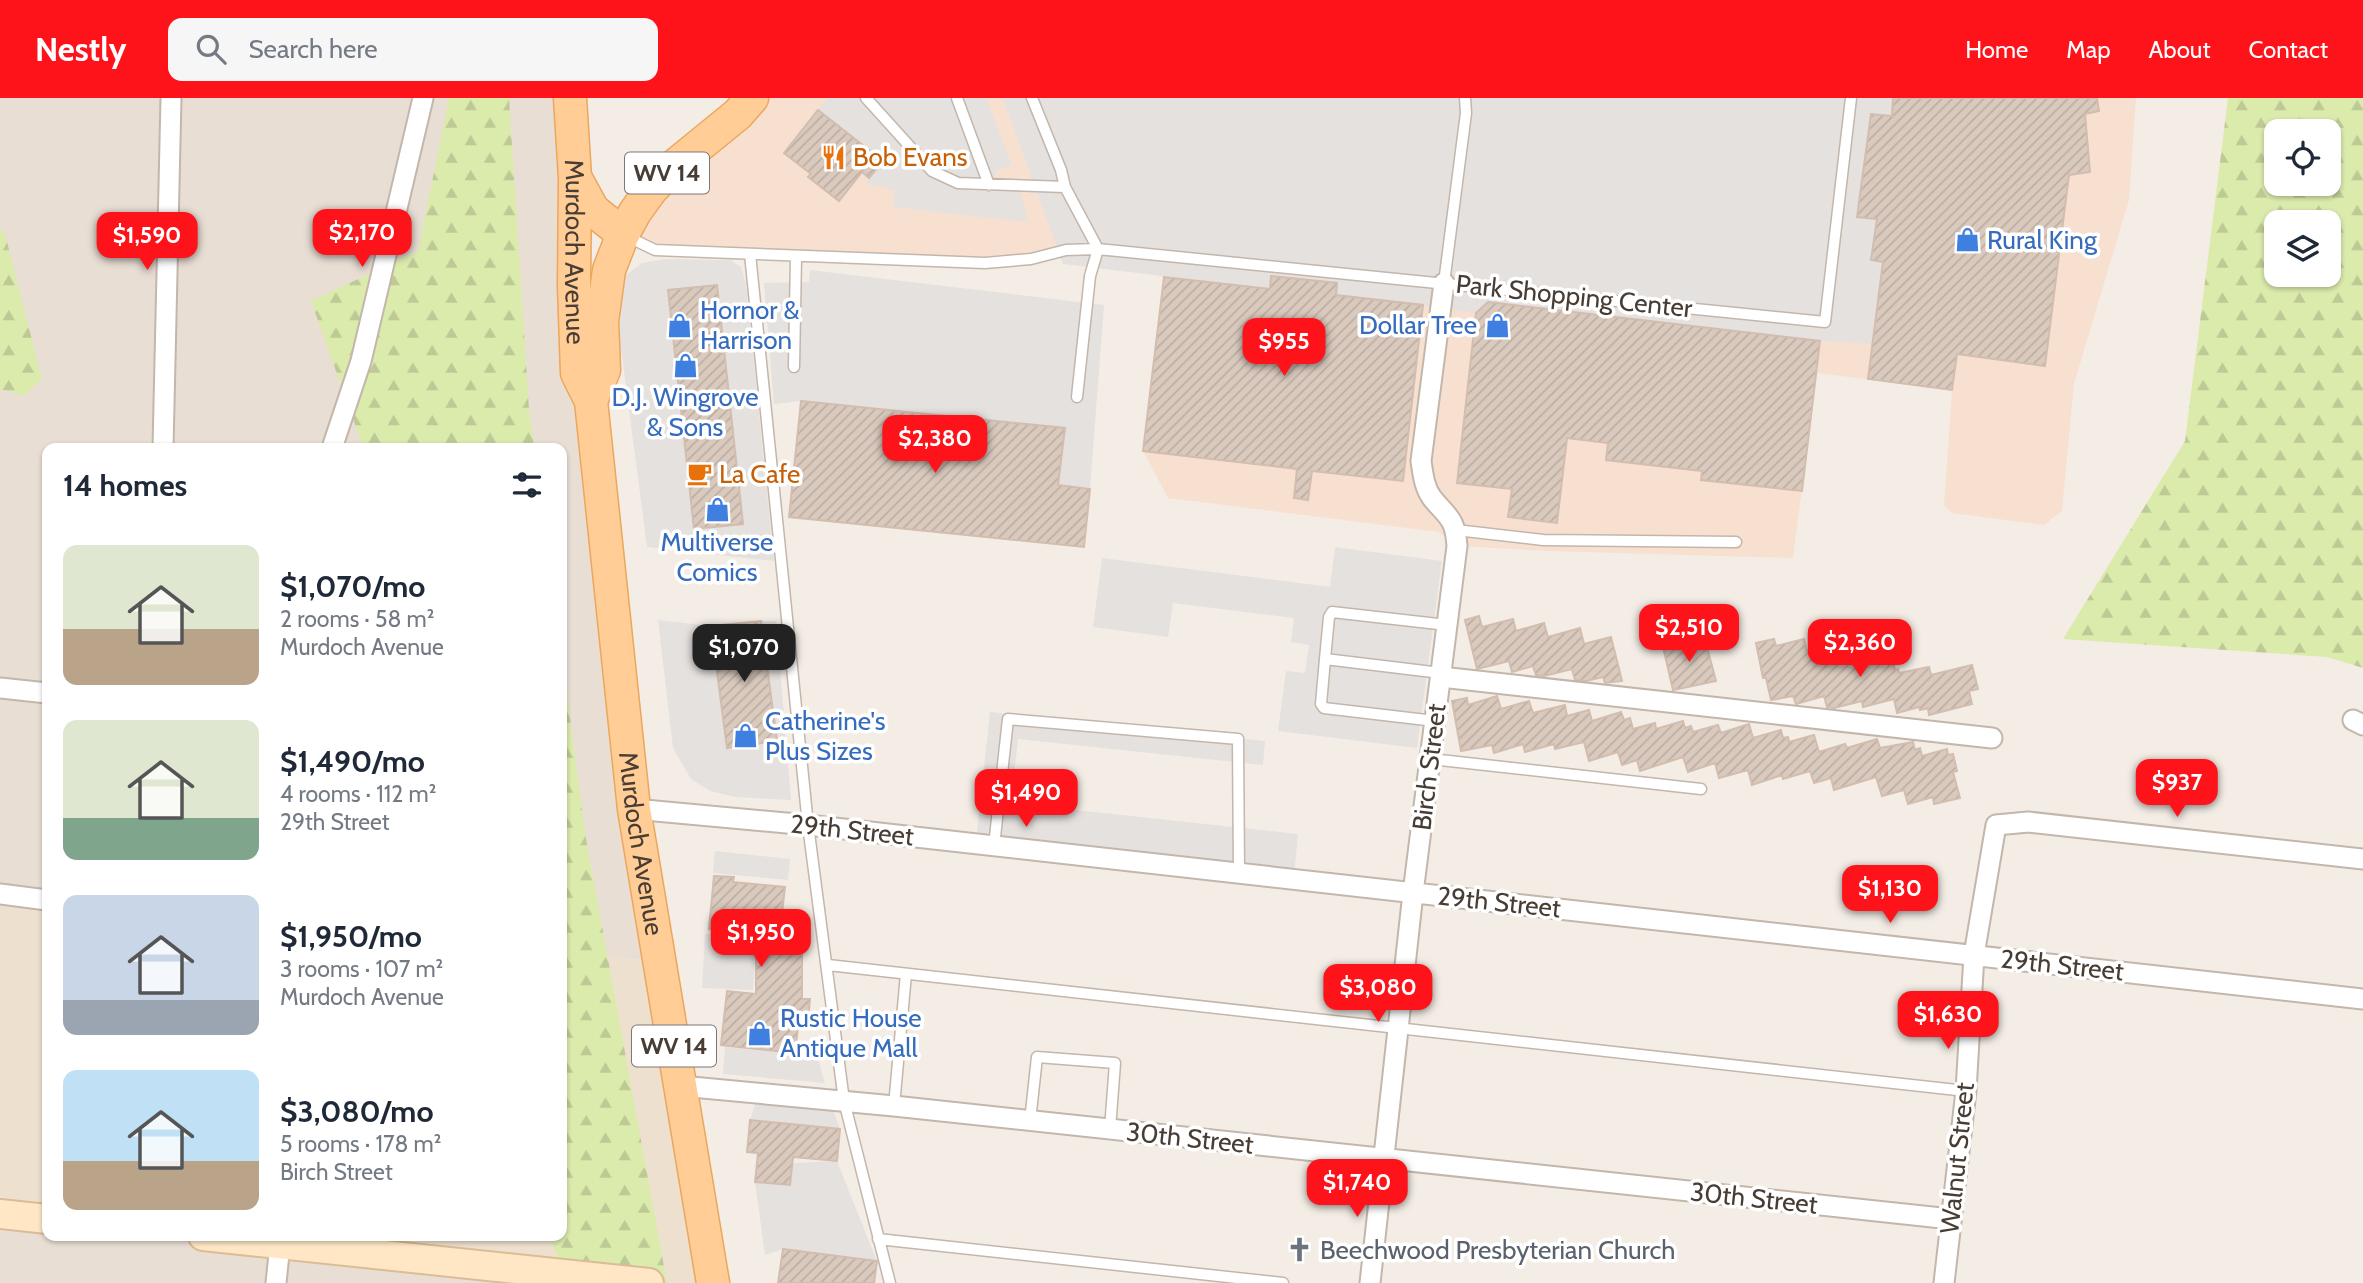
<!DOCTYPE html>
<meta charset="utf-8">
<style>
body{margin:0;font-family:Cabin,sans-serif;background:#f6f6f7;color:#1f2937;height:100vh;display:flex;flex-direction:column;font-size:26px;white-space:nowrap}
*{box-sizing:border-box;margin:0}
p{font-size:23px;color:#747a83}
.icon{flex:none;width:38px;height:38px;fill:none;stroke:currentColor;stroke-width:2;stroke-linecap:round;stroke-linejoin:round}
.map{position:relative;flex:1;overflow:hidden}
.panel{position:absolute;left:42px;top:345px;width:525px;height:798px;display:flex;flex-direction:column;background:#fff;border-radius:14px;box-shadow:0 2px 5px #0004}
.panel>*{flex:none}
.fabs{position:absolute;left:2264px;top:21px;display:grid;gap:14px}
.fabs a{display:grid;place-items:center;width:77px;height:77px;border-radius:14px;background:#fff;box-shadow:0 2px 5px #0004;font-size:35px}
.price{position:absolute;translate:-50% -60px;padding:0 16px;border-radius:14px;background:#ff131a;color:#fff;font-size:23px;line-height:46px;filter:drop-shadow(0 2px 4px #0008)}
.price::after{content:'';position:absolute;left:50%;top:42px;width:21px;height:16px;margin-left:-10px;background:inherit;clip-path:polygon(0 0,100% 0,50% 100%)}
.price.current{background:#222;color:#fff}
ul{padding:0;list-style:none}
li{display:flex;align-items:center;gap:21px;height:175px;padding:0 21px}
li span{display:grid;place-items:center;flex:none;width:196px;height:140px;border-radius:14px;color:#555}
li>.icon{margin-inline-start:auto}
span .icon{width:84px;height:84px;fill:#fffc;stroke-width:1}
li b{font-size:30px}
h2{display:flex;justify-content:space-between;align-items:center;height:84px;padding:0 21px;font-size:30px}
header{display:flex;align-items:center;gap:42px;box-sizing:border-box;height:98px;padding:0 35px;background:#ff131a;color:#fff}
header strong{font-size:33px}
nav{display:flex;gap:38px;margin-inline-start:auto;font-size:24px}
.search{width:490px;height:63px;background:#f6f6f7;display:flex;align-items:center;gap:18px;box-sizing:border-box;padding:0 24px;border-radius:14px;color:#747a83;font-size:26px}
.map>svg:first-child{display:block}
</style>
<header>
<strong>Nestly</strong>
<div class="search"><svg class="icon" aria-label="search" viewBox="0 0 24 24"><circle cx="10" cy="10" r="6"/><path d="M15 15l6 6"/></svg>Search here</div>
<nav><a>Home</a><a>Map</a><a>About</a><a>Contact</a></nav>
</header>
<div class="map">
<svg width="2363" height="1185" viewBox="0 0 2363 1185">
<defs>
<pattern id="forest-firs" width="22" height="20" patternUnits="userSpaceOnUse" patternTransform="scale(1.75)"><rect width="22" height="20" fill="#daebac"/><path d="M5 1l3.5 6h-7zM16 11l3.5 6h-7z" fill="#bdca95"/></pattern>
<pattern id="building-hatch" width="6" height="6" patternUnits="userSpaceOnUse" patternTransform="scale(1.75)"><rect width="6" height="6" fill="#dacabe"/><path d="M-1 1l2-2M0 6l6-6M5 7l2-2" fill="none" stroke="#bdaea4"/></pattern>
</defs>
<rect width="100%" height="100%" fill="#f4ede6"/>
<path fill="#e9ded4" d="M0 0H570L575 80 659 864 562 854V350H47V802L0 796Z
M0 1116 47 1121V1138H203L649 1185H0Z"/>
<path fill="#f8e0d0" d="M752 0H2136L2129 102 2074 286 2062 413 2044 427 1952 415 1944 407 1952 292 1817 275 1793 460 1547 453 1457 448 1439 434 1168 400 1143 353 1164 179 1113 168 1098 151 985 165 655 152 623 136Z"/>
<path fill="#eee0cf" d="M0 796 47 802V1121L0 1116Z
M562 854 659 864 713 1185H649L203 1138H562Z"/>
<path fill="url(#forest-firs)" fill-rule="evenodd" d="M449 0H509L529 312 534 350H358L362 346 311 203 418 153Z
M2228 0H2363V570L2327 559 2063 541 2185 343ZM2329 33V86H2277V33ZM2329 124V177H2277V124Z
M0 131 5 136 42 281 24 298 0 291Z
M562 558 585 735 667 1185H569L549 1138H562Z"/>
<path fill="#e5e1df" fill-rule="evenodd" d="M828 0H986L1012 67 998 72 994 79 1018 83 1028 124 893 109 895 92 865 86 883 62 818 12Z
M1003 0H1893L1892 18 1871 16 1857 118 1877 121 1871 162 1883 164 1873 246 1820 243 1488 204 1476 215 1336 197V185L1272 178 1270 191 1063 166Z
M665 161 730 162 741 169 746 186 774 463 647 449 622 258 617 240 619 182 642 165ZM716 187 742 426 695 431 669 192Z
M810 172 1104 207 1090 391 1058 387 1064 330 801 303 774 306 764 185 809 184Z
M1335 449 1442 463 1417 650 1278 633 1286 573 1305 575 1309 547 1291 544 1294 520 1173 505 1168 539 1093 529 1102 460 1330 489Z
M658 522 711 528 727 650 776 643 761 523H776L791 702 735 699 710 693 691 681 673 650Z
M990 614 1265 643 1263 667 1018 641 1011 705 1298 736 1294 778 976 744Z
M715 753 790 761 788 782 713 775Z
M705 836 756 839 753 892 702 890Z
M725 949 817 958 825 985 723 976Z
M757 1000 832 1008 840 1031 750 1022Z
M837 1063 877 1163 783 1151 765 1157 755 1084 790 1087 793 1065Z"/>
<path fill="url(#building-hatch)" stroke="#d2bdae" stroke-width="2" d="M1893 0H2097L2099 13 2085 16 2090 74 2069 77 2045 268 1957 256 1952 292 1868 281 1883 164 1871 162 1877 121 1857 119 1871 16 1892 18Z
M818 12 883 63 869 80 862 74 839 103 808 79 811 76 784 55Z
M1271 178 1337 185 1336 197 1423 207 1403 383 1312 373 1308 402 1294 400 1297 371 1143 353 1164 179 1270 191Z
M717 187 743 426 694 431 668 192Z
M1488 204 1820 243 1802 393 1701 382 1702 373 1606 362 1608 345 1567 340 1557 425 1508 419 1512 391 1457 385 1476 215Z
M801 303 1065 330 1058 387 1090 391 1084 449 789 419Z
M1479 518 1482 529 1513 521 1516 533 1544 525 1548 539 1580 530 1584 546 1611 539 1622 583 1605 585 1603 579 1586 583 1575 582 1572 571 1544 578 1536 577 1533 568 1512 574 1509 563 1477 571 1465 522Z
M761 523 777 643 727 650 711 528Z
M1704 538 1716 583 1673 592 1663 549Z
M1774 541 1776 548 1804 541 1807 554 1835 548 1837 559 1866 551 1867 555 1889 550 1895 572 1898 571 1899 575 1929 569 1931 577 1972 567 1978 591 1969 593 1972 606 1929 617 1928 610 1920 612 1919 609 1897 615 1894 601 1863 609 1862 603 1834 610 1827 609 1824 598 1796 606 1793 598 1771 602 1766 580H1763L1756 545Z
M1497 598 1501 611 1529 603 1533 615 1565 607 1567 618 1589 612 1592 623 1621 614 1624 622 1630 620 1633 631 1655 625 1656 631 1683 623 1685 630 1691 628 1693 634 1718 627 1721 635 1749 626 1753 640 1781 632 1783 640 1788 639 1789 644 1814 637 1819 654 1845 646 1847 650 1877 641 1880 650 1913 644 1915 652 1920 650 1922 658 1947 651 1948 657 1953 656 1957 673 1953 674 1960 700 1934 706 1933 699 1908 706 1904 692 1882 698 1876 679 1834 692 1831 680 1814 685 1810 673 1783 681 1782 677 1752 687 1748 672 1719 680 1715 665 1688 674 1683 659 1640 673 1637 662 1622 667 1618 654 1589 663 1584 644 1555 651 1554 646 1525 654 1523 646 1494 655 1492 647 1461 653 1452 603 1467 600 1468 607Z
M714 778 734 779 733 784 785 789 778 849H802V901H810L808 922 799 921 795 955 721 947 727 893 756 896V836L709 831Z
M750 1022 840 1031 837 1063 793 1059 790 1087 755 1084 758 1055 747 1054Z
M783 1151 877 1163 874 1185H778Z"/>
<g fill="none" stroke-linecap="round" stroke-linejoin="round">
<defs>
<path id="lane" d="M866 0 932 73 958 85 1065 89
M957 0 989 87
M1032 0 1061 72 1065 89 1098 151 1090 178 1077 299
M626 138 655 152 985 165 1031 161 1066 152 1098 151 1825 224 1851 0
M750 156 808 727 844 1003 890 1185
M1444 185 1466 15 1465 0
M794 269 796 158
M1456 432 1543 442 1736 444
M1325 561 1329 519 1332 514 1447 527
M1435 623 1324 610 1321 606 1325 561 1441 575
M1431 661 1701 691
M994 748 1008 621 1238 641 1239 775
M828 867 1966 993
M894 1008 906 876
M1030 1023 1037 959 1115 965 1110 1031
M878 1141 1283 1185"/>
<path id="street" d="M163 350 171 0
M332 350 361 263 423 0
M1441 579 1992 640
M0 590 47 595
M2353 622 2363 627
M634 711 808 727 2363 901
M0 796 47 802
M681 988 894 1008 1951 1121
M276 1185 280 1146
M1370 1185 1413 795 1457 448C1455 419 1448 420 1432 400 1424 389 1423 376 1421 363L1444 185
M1944 1185 1966 993 1974 857 1996 727 2028 724 2363 761"/>
<path id="secondary" d="M0 1116 47 1121
M203 1138 649 1185"/>
<g id="primary">
<path id="s1" d="M570 0 575 80 574 188 577 275 591 303 634 711 713 1185"/>
<path d="M576 81 593 112 623 136"/>
<path d="M591 303 604 272 602 223 609 172 623 136 635 114 651 92 673 69 738 16 752 0"/>
</g>
</defs>
<use href="#lane" stroke="#c3b6ab" stroke-width="13"/>
<use href="#street" stroke="#c3b6ab" stroke-width="23"/>
<use href="#secondary" stroke="#dbbc95" stroke-width="32"/>
<use href="#primary" stroke="#eba75d" stroke-width="35"/>
<use href="#lane" stroke="#fff" stroke-width="10"/>
<use href="#street" stroke="#fff" stroke-width="19"/>
<use href="#secondary" stroke="#ffe7c6" stroke-width="28"/>
<use href="#primary" stroke="#ffcd95" stroke-width="32"/>
</g>
<defs>
<symbol id="restaurant-bare" viewBox="-9 -9 18 18"><path d="M-5-6h1v4h1v-4h1v4h1v-4h1v5L-1.5 .5V6h-2V.5L-5-1ZM5-6V6H3V1.5H1.5Q1.5-4 5-6Z" fill="#e8710a" stroke="#fff" stroke-width="2.5" paint-order="stroke"/></symbol>
<symbol id="shop-bare" viewBox="-9 -9 18 18"><path d="M-5-2.5h2.3a2.7 3.5 0 0 1 5.4 0H5L5.5 6h-11ZM-1.5-2.5h3a1.5 2.3 0 0 0-3 0Z" fill="#3f7fe0" stroke="#fff" stroke-width="2.5" paint-order="stroke"/></symbol>
<symbol id="cafe-bare" viewBox="-9 -9 18 18"><path d="M-5.5-4.5H6V0H3Q3 3.5 0 3.5H-2.5Q-5.5 3.5-5.5 0ZM3-3.2v2h1.7v-2ZM-6 4.5H4V6H-6Z" fill="#e8710a" stroke="#fff" stroke-width="2.5" paint-order="stroke"/></symbol>
<symbol id="church-bare" viewBox="-9 -9 18 18"><path d="M-1.2-6h2.4v3.5h3.3v2.4h-3.3V6h-2.4V-.1h-3.3v-2.4h3.3Z" fill="#6b7280" stroke="#fff" stroke-width="2.5" paint-order="stroke"/></symbol>
</defs>
<g fill-rule="evenodd">
<use href="#restaurant-bare" x="816" y="42" width="35" height="35"/>
<use href="#shop-bare" x="1950" y="124" width="35" height="35"/>
<use href="#shop-bare" x="662" y="210" width="35" height="35"/>
<use href="#shop-bare" x="1480" y="210" width="35" height="35"/>
<use href="#shop-bare" x="668" y="250" width="35" height="35"/>
<use href="#cafe-bare" x="682" y="358" width="35" height="35"/>
<use href="#shop-bare" x="700" y="394" width="35" height="35"/>
<use href="#shop-bare" x="728" y="620" width="35" height="35"/>
<use href="#shop-bare" x="742" y="918" width="35" height="35"/>
<use href="#church-bare" x="1282" y="1134" width="35" height="35"/>
</g>
<g text-anchor="middle" stroke-width="7" stroke-linejoin="round" paint-order="stroke">
<g fill="#fff" stroke="#7f7772" stroke-width="2">
<rect x="625" y="54.5" width="84" height="41" rx="5"/>
<rect x="632" y="927.5" width="84" height="41" rx="5"/>
</g>
<g font-size="24" font-weight="bold" fill="#483d35">
<text x="667" y="83">WV 14</text>
<text x="674" y="956">WV 14</text>
</g>
<g font-size="26" fill="#c56008" stroke="#fff" text-anchor="start">
<text x="853" y="68">Bob Evans</text>
<text x="719" y="385">La Cafe</text>
</g>
<g font-size="26" fill="#366cbe" stroke="#fff" text-anchor="start">
<text x="1987" y="151">Rural King</text>
<text x="700" y="221">Hornor &amp;<tspan x="700" dy="30">Harrison</tspan></text>
<text x="1477" y="236" text-anchor="end">Dollar Tree</text>
<text x="685" y="308" text-anchor="middle">D.J. Wingrove<tspan x="685" dy="30">&amp; Sons</tspan></text>
<text x="717" y="453" text-anchor="middle">Multiverse<tspan x="717" dy="30">Comics</tspan></text>
<text x="765" y="632">Catherine's<tspan x="765" dy="30">Plus Sizes</tspan></text>
<text x="780" y="929">Rustic House<tspan x="780" dy="30">Antique Mall</tspan></text>
</g>
<g font-size="26" fill="#483d35" stroke="#fff">
<text dy="9" stroke="none"><textPath href="#s1" startOffset="154">Murdoch Avenue</textPath></text>
<text transform="translate(1574 198) rotate(6)" y="9">Park Shopping Center</text>
<text transform="translate(1429 669) rotate(-83)" y="9">Birch Street</text>
<text transform="translate(852 732) rotate(6)" y="9">29th Street</text>
<text dy="9" stroke="none"><textPath href="#s1" startOffset="752">Murdoch Avenue</textPath></text>
<text transform="translate(1499 804) rotate(6)" y="9">29th Street</text>
<text transform="translate(2062 867) rotate(6)" y="9">29th Street</text>
<text transform="translate(1190 1040) rotate(6)" y="9">30th Street</text>
<text transform="translate(1957 1060) rotate(-84)" y="9">Walnut Street</text>
<text transform="translate(1754 1100) rotate(6)" y="9">30th Street</text>
</g>
<g font-size="26" fill="#5b616d" stroke="#fff" text-anchor="start">
<text x="1320" y="1161">Beechwood Presbyterian Church</text>
</g>
</g>
</svg>
<div class="fabs">
<a><svg class="icon" aria-label="locate" viewBox="0 0 24 24"><circle cx="12" cy="12" r="6"/><path d="M12 2v4M12 18v4M2 12h4M18 12h4"/></svg></a>
<a><svg class="icon" aria-label="layers" viewBox="0 0 24 24"><path d="M12 4l9 5-9 5-9-5zM3 14l9 5 9-5"/></svg></a>
</div>
<b class="price" style="left:362px;top:171px">$2,170</b>
<b class="price" style="left:147px;top:174px">$1,590</b>
<b class="price" style="left:1284px;top:280px">$955</b>
<b class="price" style="left:935px;top:377px">$2,380</b>
<b class="price" style="left:1689px;top:566px">$2,510</b>
<b class="price" style="left:1860px;top:581px">$2,360</b>
<b class="price current" style="left:744px;top:586px">$1,070</b>
<b class="price" style="left:2177px;top:721px">$937</b>
<b class="price" style="left:1026px;top:731px">$1,490</b>
<b class="price" style="left:1890px;top:827px">$1,130</b>
<b class="price" style="left:761px;top:871px">$1,950</b>
<b class="price" style="left:1378px;top:926px">$3,080</b>
<b class="price" style="left:1948px;top:953px">$1,630</b>
<b class="price" style="left:1357px;top:1121px">$1,740</b>
<section class="panel">
<h2>14 homes<svg class="icon" aria-label="filters" viewBox="0 0 24 24"><path d="M4 7h16M4 17h16"/><circle cx="9" cy="7" r="2"/><circle cx="15" cy="17" r="2"/></svg></h2>
<ul>
<li><span style="background:linear-gradient(#dfe7d0 60%,#b9a48a 0)"><svg class="icon" aria-label="home" viewBox="0 0 24 24"><path d="M3 11l9-7 9 7M6 9v11h12V9"/></svg></span><div><b>$1,070/mo</b><p>2 rooms · 58 m²</p><p>Murdoch Avenue</p></div></li>
<li><span style="background:linear-gradient(#dfe7d0 70%,#7fa58c 0)"><svg class="icon" aria-label="home" viewBox="0 0 24 24"><path d="M3 11l9-7 9 7M6 9v11h12V9"/></svg></span><div><b>$1,490/mo</b><p>4 rooms · 112 m²</p><p>29th Street</p></div></li>
<li><span style="background:linear-gradient(#c9d6e8 75%,#9aa5b1 0)"><svg class="icon" aria-label="home" viewBox="0 0 24 24"><path d="M3 11l9-7 9 7M6 9v11h12V9"/></svg></span><div><b>$1,950/mo</b><p>3 rooms · 107 m²</p><p>Murdoch Avenue</p></div></li>
<li><span style="background:linear-gradient(#bfe0f5 65%,#b9a48a 0)"><svg class="icon" aria-label="home" viewBox="0 0 24 24"><path d="M3 11l9-7 9 7M6 9v11h12V9"/></svg></span><div><b>$3,080/mo</b><p>5 rooms · 178 m²</p><p>Birch Street</p></div></li>
</ul>
</section>
</div>
